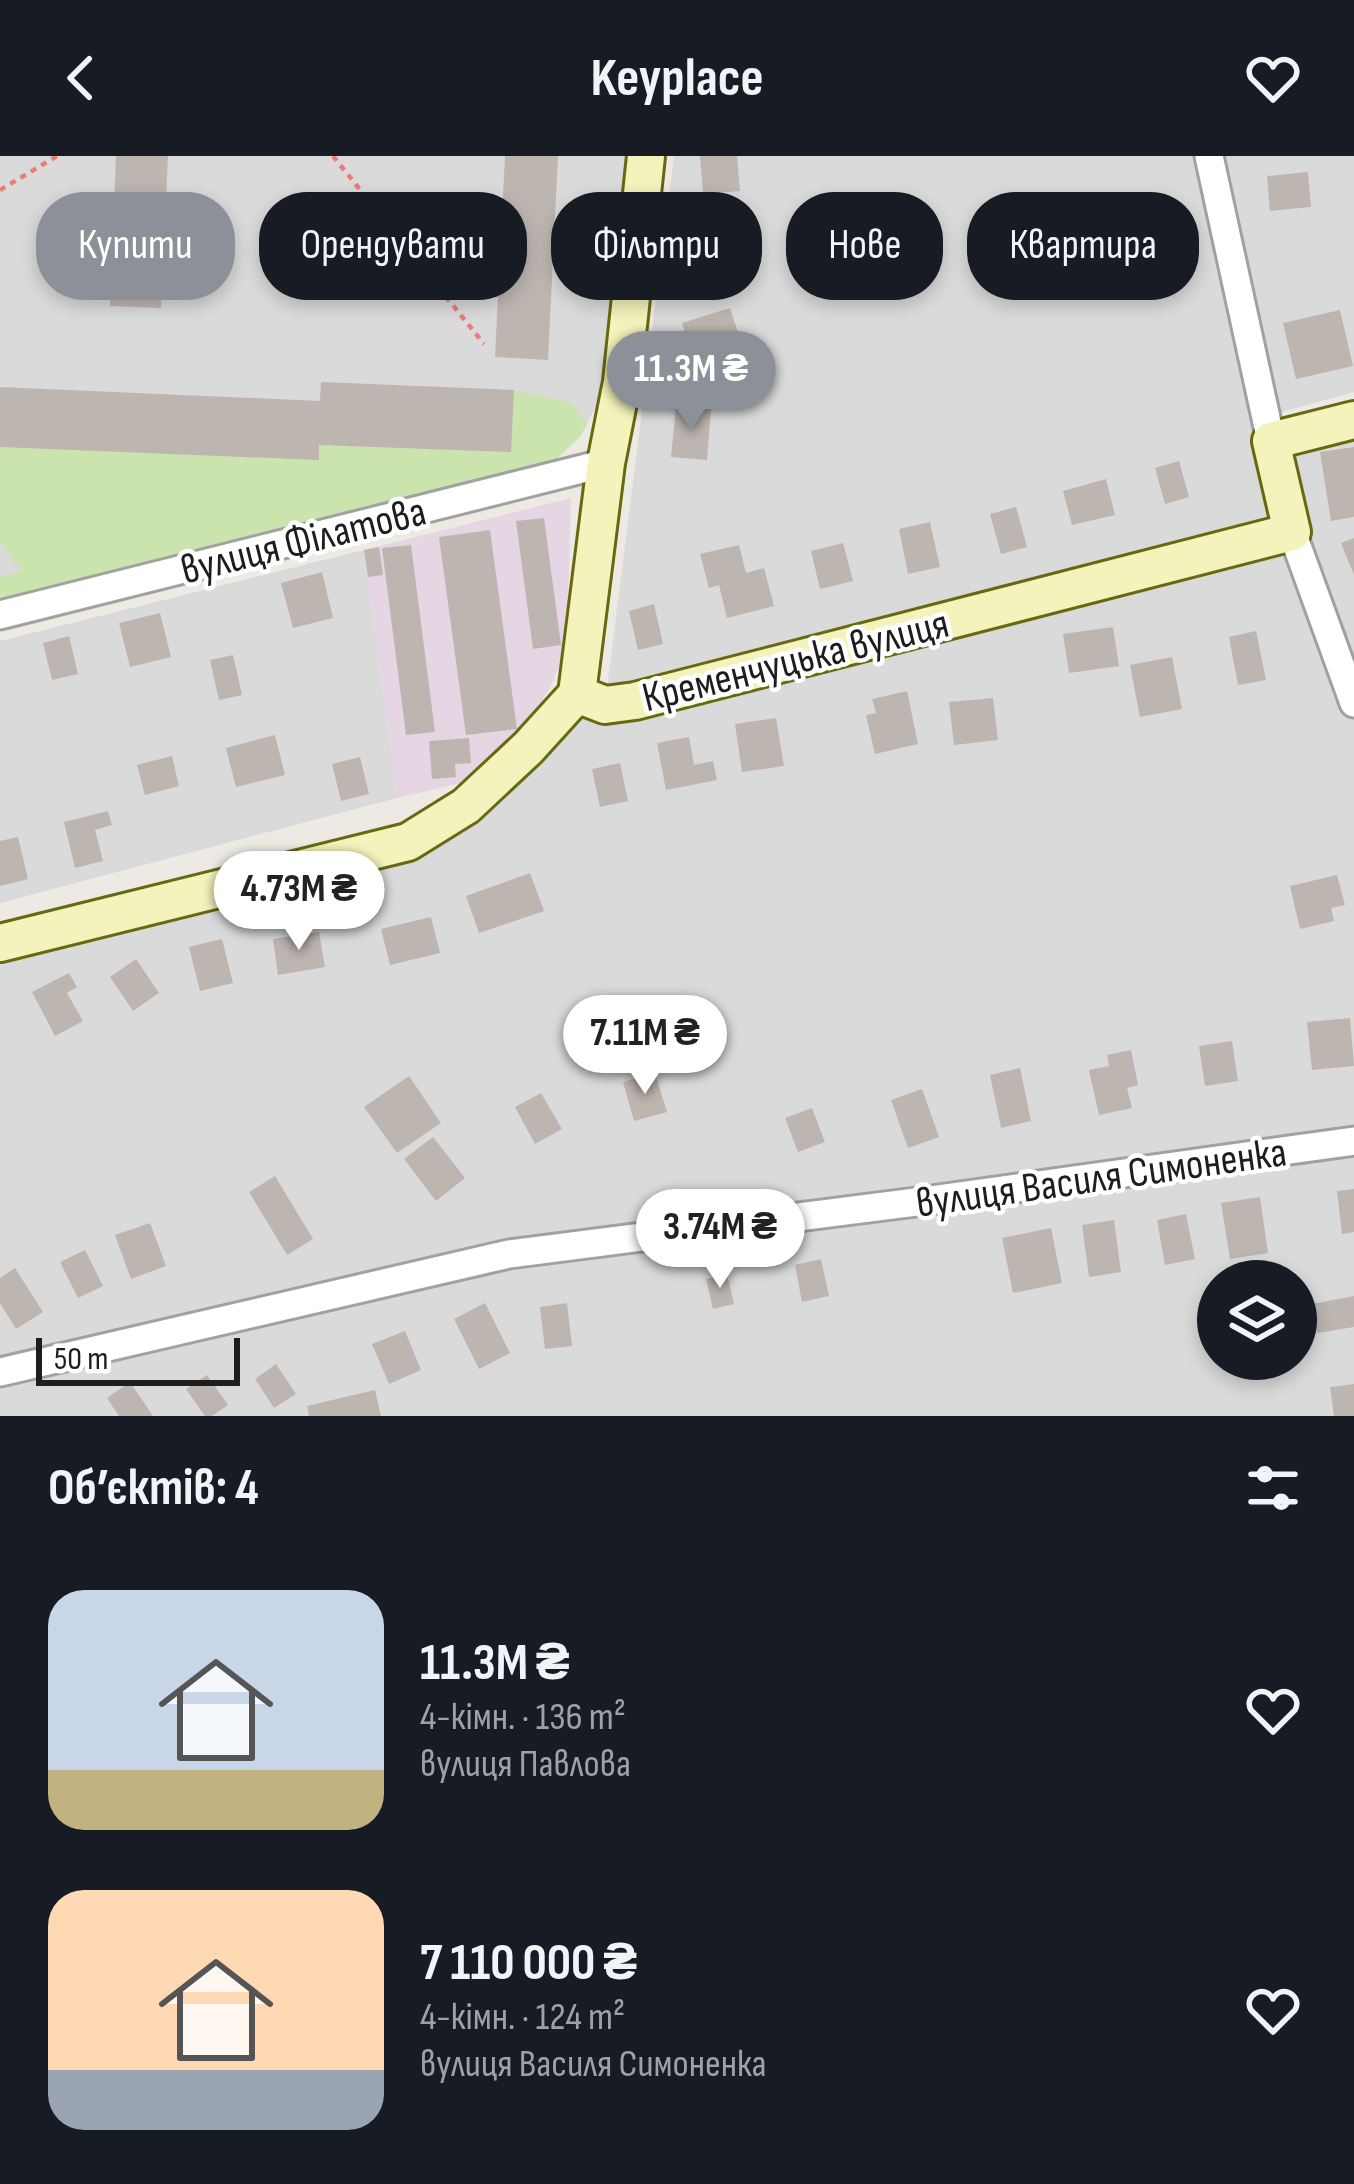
<!DOCTYPE html>
<html lang="uk">
<meta charset="utf-8">
<style>
body{margin:0;font-family:"Sofia Sans Condensed",sans-serif;background:#20242c;color:#f1f3f6;height:100vh;display:flex;flex-direction:column;font-size:45px;white-space:nowrap}
*{box-sizing:border-box;margin:0}
p{font-size:39px;color:#9ea1a6}
.icon{flex:none;width:66px;height:66px;fill:none;stroke:currentColor;stroke-width:2;stroke-linecap:round;stroke-linejoin:round}
.map{position:relative;height:1260px;overflow:hidden}
.details{display:flex;flex-direction:column;background:#171b24;flex:1}
.details>*{flex:none}
.guide{position:absolute;left:36px;top:36px;width:1284px;height:108px;display:flex;gap:24px}
.fabs{position:absolute;left:1197px;top:1104px;display:grid;gap:24px}
.fabs a{display:grid;place-items:center;width:120px;height:120px;border-radius:50%;background:#171b24;box-shadow:0 6px 18px #0003;font-size:60px}
.scale{position:absolute;left:36px;bottom:30px;width:204px;box-sizing:border-box;padding-left:12px;border:6px solid #1d1d1d;border-top:0;font-size:33px;line-height:42px;white-space:nowrap;color:#1d1d1d;-webkit-text-stroke:9px #fff;paint-order:stroke}
.price{position:absolute;translate:-50% -102px;padding:0 27px;border-radius:42px;background:#fff;color:#222;font-size:39px;line-height:78px;filter:drop-shadow(0 3px 6px #0008)}
.price::after{content:'';position:absolute;left:50%;top:72px;width:36px;height:27px;margin-left:-18px;background:inherit;clip-path:polygon(0 0,100% 0,50% 100%)}
.price.on{background:#8c9099;color:#fff}
ul{padding:0;list-style:none}
li{display:flex;align-items:center;gap:36px;height:300px;padding:0 48px}
li span{display:grid;place-items:center;flex:none;width:336px;height:240px;border-radius:36px;color:#555}
li>.icon{margin-inline-start:auto}
span .icon{width:144px;height:144px;fill:#fffc;stroke-width:1}
li b{font-size:51px}
h2{display:flex;justify-content:space-between;align-items:center;height:144px;padding:0 48px;font-size:51px}
.chip{padding:0 42px;border-radius:48px;background:#171b24;box-shadow:0 6px 18px #0003;font-size:42px;line-height:108px}
.chip.on{background:#8c9099;color:#fff}
header{display:flex;justify-content:space-between;align-items:center;height:156px;padding:0 48px;background:#171b24;font-size:54px;font-weight:700}
.map>svg:first-child{display:block}
</style>
<header><svg class="icon" aria-label="back" viewBox="0 0 24 24"><path d="M15 5l-7 7 7 7"/></svg>Keyplace<svg class="icon" aria-label="heart" viewBox="0 0 24 24"><path d="M12 20l-8-8c-3-5 5-10 8-4 3-6 11-1 8 4z"/></svg></header>
<div class="map">
<svg width="1354" height="1260" viewBox="0 0 1354 1260">
<rect width="100%" height="100%" fill="#ede9e3"/>
<path fill="#dbdada" fill-rule="evenodd" d="M0 0H628L614 207 609 226 580 281 0 447Z
M674 0H1354V236L1267 260 1271 284 1354 265V1260H0V787L408 686 577 538 605 548ZM1218 1125H1296V1203H1218Z
M364 394 397 642 0 747V485Z"/>
<path fill="#e6d6e4" d="M571 342 567 487 552 528 514 589 465 626 397 642 364 394Z"/>
<path fill="#cbe3ad" d="M514 234 570 246 587 268 580 281 551 308 0 447V421L22 415 0 386V291L319 303V289L511 296Z"/>
<path fill="#bdb5b0" d="M116 0H168L161 152 110 150Z
M505 0H558L548 204 495 201Z
M700 0H737L740 35 703 38Z
M1308 16 1311 51 1270 55 1267 20Z
M730 152 741 186 692 200 682 167Z
M1340 154 1353 210 1296 223 1283 167Z
M321 226 514 234 511 296 319 289V304L0 291V231L320 245Z
M676 250 711 253 707 304 671 301Z
M1354 291V361L1331 365 1320 296Z
M1179 305 1189 341 1165 348 1155 312Z
M1106 323 1115 359 1072 369 1063 335Z
M1016 351 1027 391 1001 398 990 358Z
M544 362 561 489 533 493 516 365Z
M930 366 940 411 908 418 899 373Z
M490 374 517 573 466 579 439 381Z
M1354 382V419L1341 387Z
M843 387 853 425 820 433 811 395Z
M411 389 435 576 406 579 382 392Z
M739 389 746 417 764 412 774 450 727 462 719 429 709 432 700 398Z
M379 391 383 419 368 421 364 394Z
M322 416 333 462 293 472 281 427Z
M654 448 663 488 638 494 629 455Z
M160 457 171 501 130 511 119 467Z
M1113 471 1119 510 1069 517 1063 478Z
M1256 475 1266 524 1238 529 1229 481Z
M69 480 78 518 52 524 43 487Z
M233 499 242 539 219 544 210 504Z
M1172 501 1182 553 1140 561 1130 509Z
M907 535 918 588 875 598 866 559 876 557 872 543Z
M993 542 998 584 954 589 949 546Z
M776 562 784 610 742 616 735 568Z
M275 579 285 619 236 631 226 592Z
M689 581 694 609 713 605 717 624 666 634 657 587Z
M469 582 471 607 455 608 456 621 432 623 429 585Z
M172 600 179 630 145 639 137 609Z
M360 601 369 638 341 645 332 608Z
M620 607 628 645 600 651 592 613Z
M108 655 112 669 95 674 103 705 75 712 64 666Z
M18 681 28 723 0 730V685Z
M530 717 544 755 479 777 466 740Z
M1337 719 1345 749 1331 752 1334 765 1300 773 1290 730Z
M431 761 440 797 390 809 381 773Z
M319 776 325 811 278 819 273 783Z
M222 783 233 827 200 835 189 791Z
M136 803 159 837 133 855 110 821Z
M69 817 77 831 67 837 83 865 55 880 32 836Z
M1350 862 1354 910 1312 914 1307 866Z
M1232 885 1238 925 1205 930 1199 890Z
M1131 894 1138 929 1127 932 1132 952 1099 959 1089 914 1109 910 1107 899Z
M1020 912 1031 965 1001 972 990 919Z
M655 917 667 956 634 965 623 926Z
M409 920 441 967 397 997 364 951Z
M922 933 939 981 908 992 891 944Z
M541 937 562 973 535 988 515 951Z
M812 952 825 986 798 996 785 962Z
M433 981 465 1022 436 1045 404 1003Z
M275 1020 313 1083 287 1099 249 1036Z
M1354 1033V1076L1342 1078 1337 1035Z
M1260 1041 1268 1097 1230 1103 1221 1047Z
M1186 1058 1195 1103 1165 1109 1157 1064Z
M1114 1064 1121 1116 1089 1121 1082 1069Z
M150 1067 166 1110 131 1123 115 1079Z
M1051 1072 1062 1127 1013 1137 1002 1082Z
M85 1094 103 1130 78 1142 60 1106Z
M821 1103 829 1140 802 1146 795 1109Z
M15 1112 43 1156 16 1173 0 1147V1122Z
M727 1118 734 1148 713 1153 706 1123Z
M1354 1140V1171L1317 1177 1312 1148Z
M485 1147 510 1197 479 1213 454 1163Z
M567 1147 572 1190 545 1193 540 1151Z
M405 1175 421 1214 389 1228 372 1188Z
M276 1208 296 1238 274 1252 255 1223Z
M207 1219 228 1249 212 1260H205L186 1233Z
M130 1226 153 1260H119L107 1242Z
M1354 1228V1260H1334L1330 1231Z
M375 1234 381 1260H309L307 1250Z"/>
<g fill="none" stroke-linecap="round" stroke-linejoin="round">
<defs>
<path id="street" d="M1209 0 1271 285
M1292 376 1354 547
M0 459 606 307
M0 1216 509 1098 924 1045 1354 985"/>
<path id="secondary" d="M577 538 606 307 622 226 646 0
M0 787 408 686 466 650 528 592 577 538 605 549 635 545 1292 376 1271 285 1354 264"/>
</defs>
<use href="#street" stroke="#a1a1a1" stroke-width="33"/>
<use href="#secondary" stroke="#65690f" stroke-width="42"/>
<path stroke="#ec7a75" stroke-width="4.5" stroke-dasharray="6 6" stroke-linecap="butt" d="M333 0 484 188
M0 34 57 0"/>
<use href="#street" stroke="#fff" stroke-width="27"/>
<use href="#secondary" stroke="#f3f3bb" stroke-width="36"/>
</g>
<g text-anchor="middle" stroke-width="9" stroke-linejoin="round" paint-order="stroke">
<g font-size="42" fill="#1d1d1d" stroke="#fff">
<text transform="translate(303 383) rotate(-14)" y="15">вулиця Філатова</text>
<text transform="translate(795 503) rotate(-14)" y="15">Кременчуцька вулиця</text>
<text transform="translate(1101 1020) rotate(-8)" y="15">вулиця Василя Симоненка</text>
</g>
</g>
</svg>
<div class="fabs">
<a><svg class="icon" aria-label="layers" viewBox="0 0 24 24"><path d="M12 4l9 5-9 5-9-5zM3 14l9 5 9-5"/></svg></a>
</div>
<div class="scale">50 m</div>
<b class="price on" style="left:691px;top:277px">11.3M ₴</b>
<b class="price" style="left:299px;top:797px">4.73M ₴</b>
<b class="price" style="left:645px;top:941px">7.11M ₴</b>
<b class="price" style="left:720px;top:1135px">3.74M ₴</b>
<div class="guide">
<a class="chip on">Купити</a>
<a class="chip">Орендувати</a>
<a class="chip">Фільтри</a>
<a class="chip">Нове</a>
<a class="chip">Квартира</a>
</div>
</div>
<section class="details">
<h2>Об’єктів: 4<svg class="icon" aria-label="filters" viewBox="0 0 24 24"><path d="M4 7h16M4 17h16"/><circle cx="9" cy="7" r="2"/><circle cx="15" cy="17" r="2"/></svg></h2>
<ul>
<li><span style="background:linear-gradient(#c9d6e8 75%,#c2b280 0)"><svg class="icon" aria-label="home" viewBox="0 0 24 24"><path d="M3 11l9-7 9 7M6 9v11h12V9"/></svg></span><div><b>11.3M ₴</b><p>4-кімн. · 136 m²</p><p>вулиця Павлова</p></div><svg class="icon" aria-label="heart" viewBox="0 0 24 24"><path d="M12 20l-8-8c-3-5 5-10 8-4 3-6 11-1 8 4z"/></svg></li>
<li><span style="background:linear-gradient(#ffd9b3 75%,#9aa5b1 0)"><svg class="icon" aria-label="home" viewBox="0 0 24 24"><path d="M3 11l9-7 9 7M6 9v11h12V9"/></svg></span><div><b>7 110 000 ₴</b><p>4-кімн. · 124 m²</p><p>вулиця Василя Симоненка</p></div><svg class="icon" aria-label="heart" viewBox="0 0 24 24"><path d="M12 20l-8-8c-3-5 5-10 8-4 3-6 11-1 8 4z"/></svg></li>
</ul>
</section>
